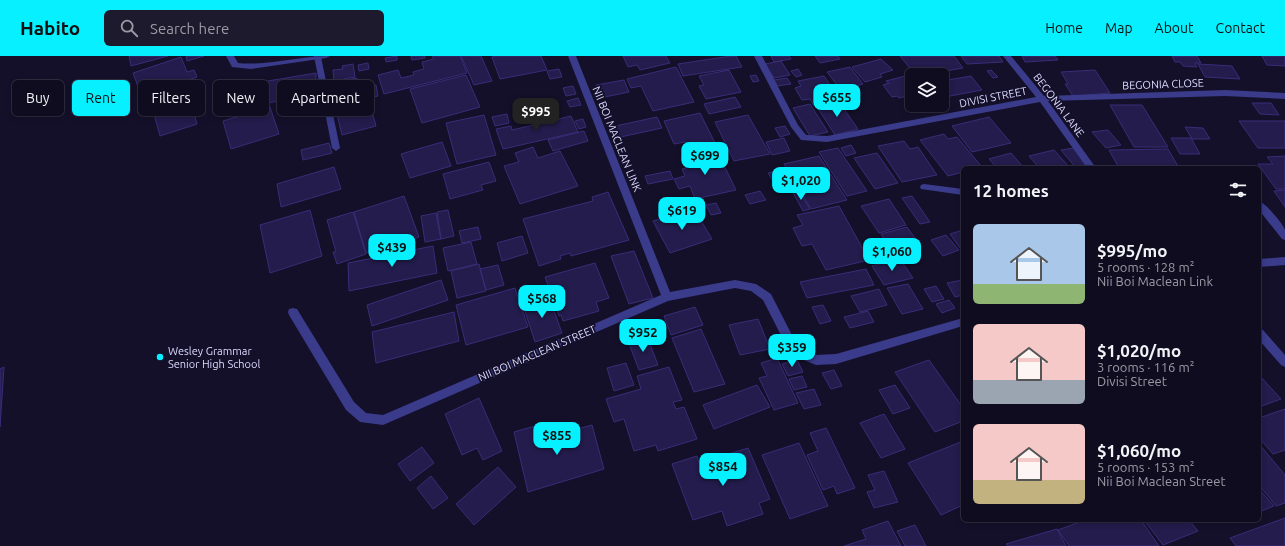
<!DOCTYPE html>
<meta charset="utf-8">
<style>
body{margin:0;font-family:Ubuntu,sans-serif;background:#1d1a2d;color:#f1f3f6;height:100vh;display:flex;flex-direction:column;font-size:15px;white-space:nowrap}
*{box-sizing:border-box;margin:0}
p{font-size:13px;color:#9b9ba5}
.icon{flex:none;width:22px;height:22px;fill:none;stroke:currentColor;stroke-width:2;stroke-linecap:round;stroke-linejoin:round}
.map{position:relative;flex:1;overflow:hidden}
.details{position:absolute;left:961px;top:110px;width:300px;height:356px;display:flex;flex-direction:column;background:#0f0c20;border-radius:6px;box-shadow:0 2px 6px #0003,0 0 0 1px #2f2c3e}
.details>*{flex:none}
.hud{position:absolute;left:12px;top:24px;width:380px;height:36px;display:flex;gap:8px}
.controls{position:absolute;left:905px;top:12px;display:grid;gap:8px}
.controls a{display:grid;place-items:center;width:44px;height:44px;border-radius:6px;background:#0f0c20;box-shadow:0 2px 6px #0003,0 0 0 1px #2f2c3e;font-size:20px}
.price{position:absolute;translate:-50% -34px;padding:0 9px;border-radius:8px;background:#06f0ff;color:#111;font-size:13px;line-height:26px;filter:drop-shadow(0 1px 2px #0008)}
.price::after{content:'';position:absolute;left:50%;top:24px;width:12px;height:9px;margin-left:-6px;background:inherit;clip-path:polygon(0 0,100% 0,50% 100%)}
.price.active{background:#222;color:#fff}
ul{padding:0;list-style:none}
li{display:flex;align-items:center;gap:12px;height:100px;padding:0 12px}
li span{display:grid;place-items:center;flex:none;width:112px;height:80px;border-radius:6px;color:#555}
li>.icon{margin-inline-start:auto}
span .icon{width:48px;height:48px;fill:#fffc;stroke-width:1}
li b{font-size:17px}
h2{display:flex;justify-content:space-between;align-items:center;height:48px;padding:0 12px;font-size:17px}
.tag{padding:0 14px;border-radius:6px;background:#0f0c20;box-shadow:0 2px 6px #0003,0 0 0 1px #2f2c3e;font-size:14px;line-height:36px}
.tag.active{background:#06f0ff;color:#111}
header{display:flex;align-items:center;gap:24px;box-sizing:border-box;height:56px;padding:0 20px;background:#06f0ff;color:#111}
header strong{font-size:19px}
nav{display:flex;gap:22px;margin-inline-start:auto;font-size:14px}
.search{width:280px;height:36px;background:#1d1a2d;display:flex;align-items:center;gap:10px;box-sizing:border-box;padding:0 14px;border-radius:6px;color:#9b9ba5;font-size:15px}
.map>svg:first-child{display:block}
</style>
<header>
<strong>Habito</strong>
<div class="search"><svg class="icon" aria-label="search" viewBox="0 0 24 24"><circle cx="10" cy="10" r="6"/><path d="M15 15l6 6"/></svg>Search here</div>
<nav><a>Home</a><a>Map</a><a>About</a><a>Contact</a></nav>
</header>
<div class="map">
<svg width="1285" height="490" viewBox="0 0 1285 490">
<rect width="100%" height="100%" fill="#14102a"/>
<path fill="#231c4c" stroke="#392d78" d="M129 0H168L131 10Z
M186 0H204L187 5Z
M397 0V4L386 6 385 2Z
M411 0H425V2L412 4Z
M432 0H460L467 17 384 38 378 19 398 14 401 22 414 19 413 16 424 13 422 6 434 3Z
M461 0H481L492 25 474 29Z
M496 0H541L547 14 500 23 492 1Z
M623 0H666L670 7 640 14 637 9 628 11Z
M731 0H736L742 11 683 20 678 8Z
M771 0H789L791 3 774 6Z
M815 0H838L840 3 820 7Z
M900 0H954L963 12 946 15 942 11 913 16Z
M961 0H999L1003 6 967 8Z
M1022 0H1055L1058 4 1025 6Z
M1172 0H1197L1201 7H1195L1197 11 1183 10 1180 6H1175Z
M1262 0H1285V10L1267 9Z
M181 1 187 16 194 14 197 21 158 34 160 38 143 44 133 17Z
M881 3 893 14 880 18 882 21 865 26 852 11Z
M781 5 790 19 774 22 765 8Z
M368 7 369 13 359 15 358 9Z
M353 8 355 21 334 25 333 14 343 13 342 10Z
M1198 8 1232 10 1240 23 1205 21Z
M676 11 694 46 653 55 641 30 631 32 627 23Z
M850 11 863 28 841 34 827 16Z
M559 13 562 21 550 23 547 15Z
M798 13 802 19 796 21 791 15Z
M729 14 741 36 706 43 699 30 704 29 699 20Z
M991 14 998 21 993 22 987 15Z
M1095 14 1110 37 1073 40 1065 28H1068L1061 16Z
M316 17V34L304 37V41L249 50 250 28Z
M466 19 480 51 422 67 410 33Z
M756 19 759 25 753 26 750 20Z
M824 20 840 44 814 50 810 43 802 44 795 32 801 30 798 25Z
M905 20 912 28V41L911 39 899 42 897 40 892 41 883 29 889 27 886 25Z
M971 20 982 34 950 40 942 30V25Z
M357 22 358 33 332 38 331 27Z
M787 22 791 28 777 30 774 24Z
M624 24 629 36 600 42 596 29Z
M376 29 378 40 369 42 367 30Z
M573 30 576 38 566 40 563 32Z
M366 34 376 70 342 79 333 42Z
M179 35 182 43 197 39 200 47 192 50 197 68 160 80 150 44Z
M735 41 741 51 709 58 704 48Z
M578 42 581 49 570 51 567 45Z
M839 46 858 73 835 79 817 51Z
M1252 47H1271L1279 59 1260 58Z
M810 48 828 76 810 80 793 52Z
M1110 49H1142L1168 91H1134Z
M270 51 279 78 231 93 223 65Z
M700 57 716 89 689 95 685 86 674 88 664 65Z
M507 58 509 67 495 70 492 61Z
M484 59 496 99 457 108 446 67Z
M748 59 770 98 734 105 715 66Z
M571 60 578 76 503 93 496 73 511 70 512 74Z
M657 61 662 72 616 82 611 71Z
M989 61 1011 87 972 96 952 70Z
M583 63 586 71 579 73 575 65Z
M1239 65H1285V92H1258Z
M785 70 790 78 780 81 775 72Z
M1185 71 1203 72 1210 83H1192Z
M1108 74 1121 89 1106 92 1092 76Z
M584 75 588 85 553 95 548 84Z
M944 78 948 83 957 81 982 111 963 112V116L948 120 920 84Z
M784 82 790 95 772 99 766 86Z
M1171 82H1191L1200 98H1180Z
M904 85 910 93 918 91 937 119 902 126 878 90Z
M442 86 451 110 410 122 401 98Z
M329 87 332 97 303 104 301 94Z
M851 89 856 97 846 100 841 92Z
M533 91 538 102 560 95 578 130 520 148 504 110 519 106 515 97Z
M838 92 867 135 847 140 819 96Z
M1074 92 1092 112H1076L1061 94Z
M1168 93 1179 112H1119L1109 94Z
M1054 94 1070 112H1039L1029 100Z
M717 95 736 134 695 143 690 130 679 133 674 123 685 120 682 113 686 112 681 102Z
M877 97 898 127 875 133 854 102Z
M1011 97 1024 112H997L989 103Z
M819 100 847 144 811 153 784 108Z
M1285 100V133H1276L1258 108H1273L1267 101Z
M489 106 496 125 481 129 483 134 450 143 443 118Z
M334 111 341 133 281 151 277 128Z
M781 114 786 122 773 125 768 117Z
M670 115 673 123 648 128 645 120Z
M798 134 810 153 803 155 792 135Z
M1285 134V151L1274 135Z
M760 135 766 144 750 148 745 139Z
M608 136 629 184 571 200 570 197 560 200 561 203 539 210 523 163 593 145 592 141Z
M404 140 419 181 366 197 354 156Z
M912 140 930 166 920 168 902 142Z
M889 143 906 169 879 177 861 150Z
M716 147 721 157 711 159 706 149Z
M839 150 869 204 826 214 812 188 802 190 793 172 803 169 797 159Z
M694 153 712 183 670 197 653 165Z
M310 154 322 200 270 217 260 169Z
M448 154 454 180 441 183 437 156Z
M353 156 366 198 337 208 333 196H336L327 164Z
M436 157 441 183 425 186 421 160Z
M478 171 481 183 462 187 459 175Z
M907 171 917 185 890 193 881 178Z
M963 174V196L950 178Z
M946 179 959 194 943 200 931 184Z
M522 180 528 197 502 205 497 187Z
M471 186 477 208 448 215 443 192Z
M433 190 437 217 349 235 348 207Z
M634 195 653 242 629 248 611 200Z
M900 203 913 222 884 229 872 210Z
M595 207 609 242 596 246 599 255 563 265 561 259 559 260 545 221Z
M479 208 486 235 457 242 451 215Z
M498 209 504 229 486 234 480 213Z
M866 213 874 229 807 242 800 226Z
M441 224 448 244 372 270 367 249Z
M963 224V239L955 241 947 227Z
M908 228 923 253 902 258 887 232Z
M936 230 944 243 932 246 924 233Z
M515 232 528 271 466 289 456 249Z
M879 233 887 249 860 256 851 240Z
M549 241 562 277 535 286 523 249Z
M949 244 955 252 942 257 936 248Z
M823 249 831 265 820 268 812 251Z
M695 251 703 269 671 279 664 260Z
M868 255 874 266 850 272 844 261Z
M454 256 459 285 376 307 372 276Z
M758 263 770 293 740 299 729 269Z
M701 273 725 328 694 336 672 282Z
M647 280 658 309 639 314 628 285Z
M777 302 798 347 774 354 759 322 767 320 761 307Z
M797 304 803 316 788 320 782 308Z
M929 304 963 352V365L935 376 895 316Z
M626 307 634 329 614 335 607 312Z
M4 311 0 371V313Z
M669 311 682 344 673 346 676 353 684 351 697 383 658 395 656 389 634 395 624 363 614 366 606 343 641 333 637 320Z
M834 314 842 330 831 333 822 317Z
M1259 319 1281 343 1259 351Z
M802 320 807 331 794 334 789 323Z
M757 329 770 351 714 373 703 349Z
M895 329 910 352 893 358 879 334Z
M814 333 821 349 804 353 796 337Z
M479 342 502 395 483 404 477 392 462 399 445 358Z
M1285 353V394L1273 398 1261 384 1259 385V362Z
M884 358 905 393 881 402 860 367Z
M592 369 604 413 528 436 514 376 535 370 538 384Z
M826 372 855 432 837 438 834 430 823 434 807 399 818 395 810 377Z
M963 385V449L941 459 908 407Z
M799 387 828 450 790 463 762 399Z
M1259 388 1285 419V447L1276 450 1259 429Z
M422 391 434 407 410 425 398 408Z
M748 392 770 443 759 447 763 458 727 470 722 455 693 464 672 408 697 400 699 407Z
M498 411 516 431 474 469 456 448Z
M884 415 898 446 874 452 867 436 875 434 868 419Z
M431 420 448 442 433 453 417 432Z
M1259 433 1274 450 1259 456Z
M1285 462V490H1236L1230 482Z
M1085 464H1141L1159 490H1069L1058 474Z
M1144 464H1189L1198 475 1163 489Z
M888 465 901 490H844L866 483 862 474Z
M915 469 926 490H905L897 475Z
M1057 473 1066 490H1008L1006 488Z"/>
<g fill="none" stroke-linecap="round" stroke-linejoin="round">
<path fill="#3a3b8a" fill-rule="evenodd" d="M314 0 321 1 340 92 336 95 332 92Z
M1259 145C1265 147 1283 167 1285 174 1285 177 1285 181 1285 184L1282 183 1259 154Z"/>
<path fill="#3a3b8a" fill-rule="evenodd" d="M226 0H234L238 7C267 10 299 0 330 0L326 2 251 13 232 11Z
M568 0H576L670 236 735 224 756 228 771 238 799 293 816 299 836 298 963 262V270L836 308 816 309 791 299 763 244 751 235 735 232 668 245 383 369 360 366 346 354 289 259 288 256 289 253 293 252 297 253 354 346 366 357 383 359 661 239Z
M754 0H762L798 69 806 79 827 80 1036 41 1003 0H1011L1044 40 1225 34 1285 37V43L1225 40 1048 45 1096 112H1087L1040 46 827 86 801 84 791 71Z
M924 128 963 133V139L921 133 920 131 921 129Z
M1285 201V209L1259 211V203Z
M1259 273 1263 274 1285 299V311L1281 309 1259 284Z"/>
</g>
<circle fill="#06f0ff" stroke="#14102a" stroke-width="1.5" cx="160" cy="301" r="4"/>
<g text-anchor="middle" stroke-width="3.5" stroke-linejoin="round" paint-order="stroke">
<g font-size="11" fill="#dcdaff" stroke="#14102a">
<text transform="translate(1163 28) rotate(-2)" y="4">BEGONIA CLOSE</text>
<text transform="translate(993 41) rotate(-11)" y="4">DIVISI STREET</text>
<text transform="translate(1059 49) rotate(53)" y="4">BEGONIA LANE</text>
<text transform="translate(617 83) rotate(68)" y="4">NII BOI MACLEAN LINK</text>
<text transform="translate(537 297) rotate(-23)" y="4">NII BOI MACLEAN STREET</text>
</g>
<g font-size="11" fill="#dcdaff" stroke="#14102a" text-anchor="start">
<text x="168" y="299">Wesley Grammar<tspan x="168" dy="13">Senior High School</tspan></text>
</g>
</g>
</svg>
<div class="controls">
<a><svg class="icon" aria-label="layers" viewBox="0 0 24 24"><path d="M12 4l9 5-9 5-9-5zM3 14l9 5 9-5"/></svg></a>
</div>
<b class="price" style="left:837px;top:62px">$655</b>
<b class="price active" style="left:536px;top:76px">$995</b>
<b class="price" style="left:705px;top:120px">$699</b>
<b class="price" style="left:801px;top:145px">$1,020</b>
<b class="price" style="left:682px;top:175px">$619</b>
<b class="price" style="left:392px;top:212px">$439</b>
<b class="price" style="left:892px;top:216px">$1,060</b>
<b class="price" style="left:542px;top:263px">$568</b>
<b class="price" style="left:643px;top:297px">$952</b>
<b class="price" style="left:792px;top:312px">$359</b>
<b class="price" style="left:557px;top:400px">$855</b>
<b class="price" style="left:723px;top:431px">$854</b>
<div class="hud">
<a class="tag">Buy</a>
<a class="tag active">Rent</a>
<a class="tag">Filters</a>
<a class="tag">New</a>
<a class="tag">Apartment</a>
</div>
<section class="details">
<h2>12 homes<svg class="icon" aria-label="filters" viewBox="0 0 24 24"><path d="M4 7h16M4 17h16"/><circle cx="9" cy="7" r="2"/><circle cx="15" cy="17" r="2"/></svg></h2>
<ul>
<li><span style="background:linear-gradient(#a9c7e8 75%,#8fb573 0)"><svg class="icon" aria-label="home" viewBox="0 0 24 24"><path d="M3 11l9-7 9 7M6 9v11h12V9"/></svg></span><div><b>$995/mo</b><p>5 rooms · 128 m²</p><p>Nii Boi Maclean Link</p></div></li>
<li><span style="background:linear-gradient(#f6c9c9 70%,#9aa5b1 0)"><svg class="icon" aria-label="home" viewBox="0 0 24 24"><path d="M3 11l9-7 9 7M6 9v11h12V9"/></svg></span><div><b>$1,020/mo</b><p>3 rooms · 116 m²</p><p>Divisi Street</p></div></li>
<li><span style="background:linear-gradient(#f6c9c9 70%,#c2b280 0)"><svg class="icon" aria-label="home" viewBox="0 0 24 24"><path d="M3 11l9-7 9 7M6 9v11h12V9"/></svg></span><div><b>$1,060/mo</b><p>5 rooms · 153 m²</p><p>Nii Boi Maclean Street</p></div></li>
</ul>
</section>
</div>
